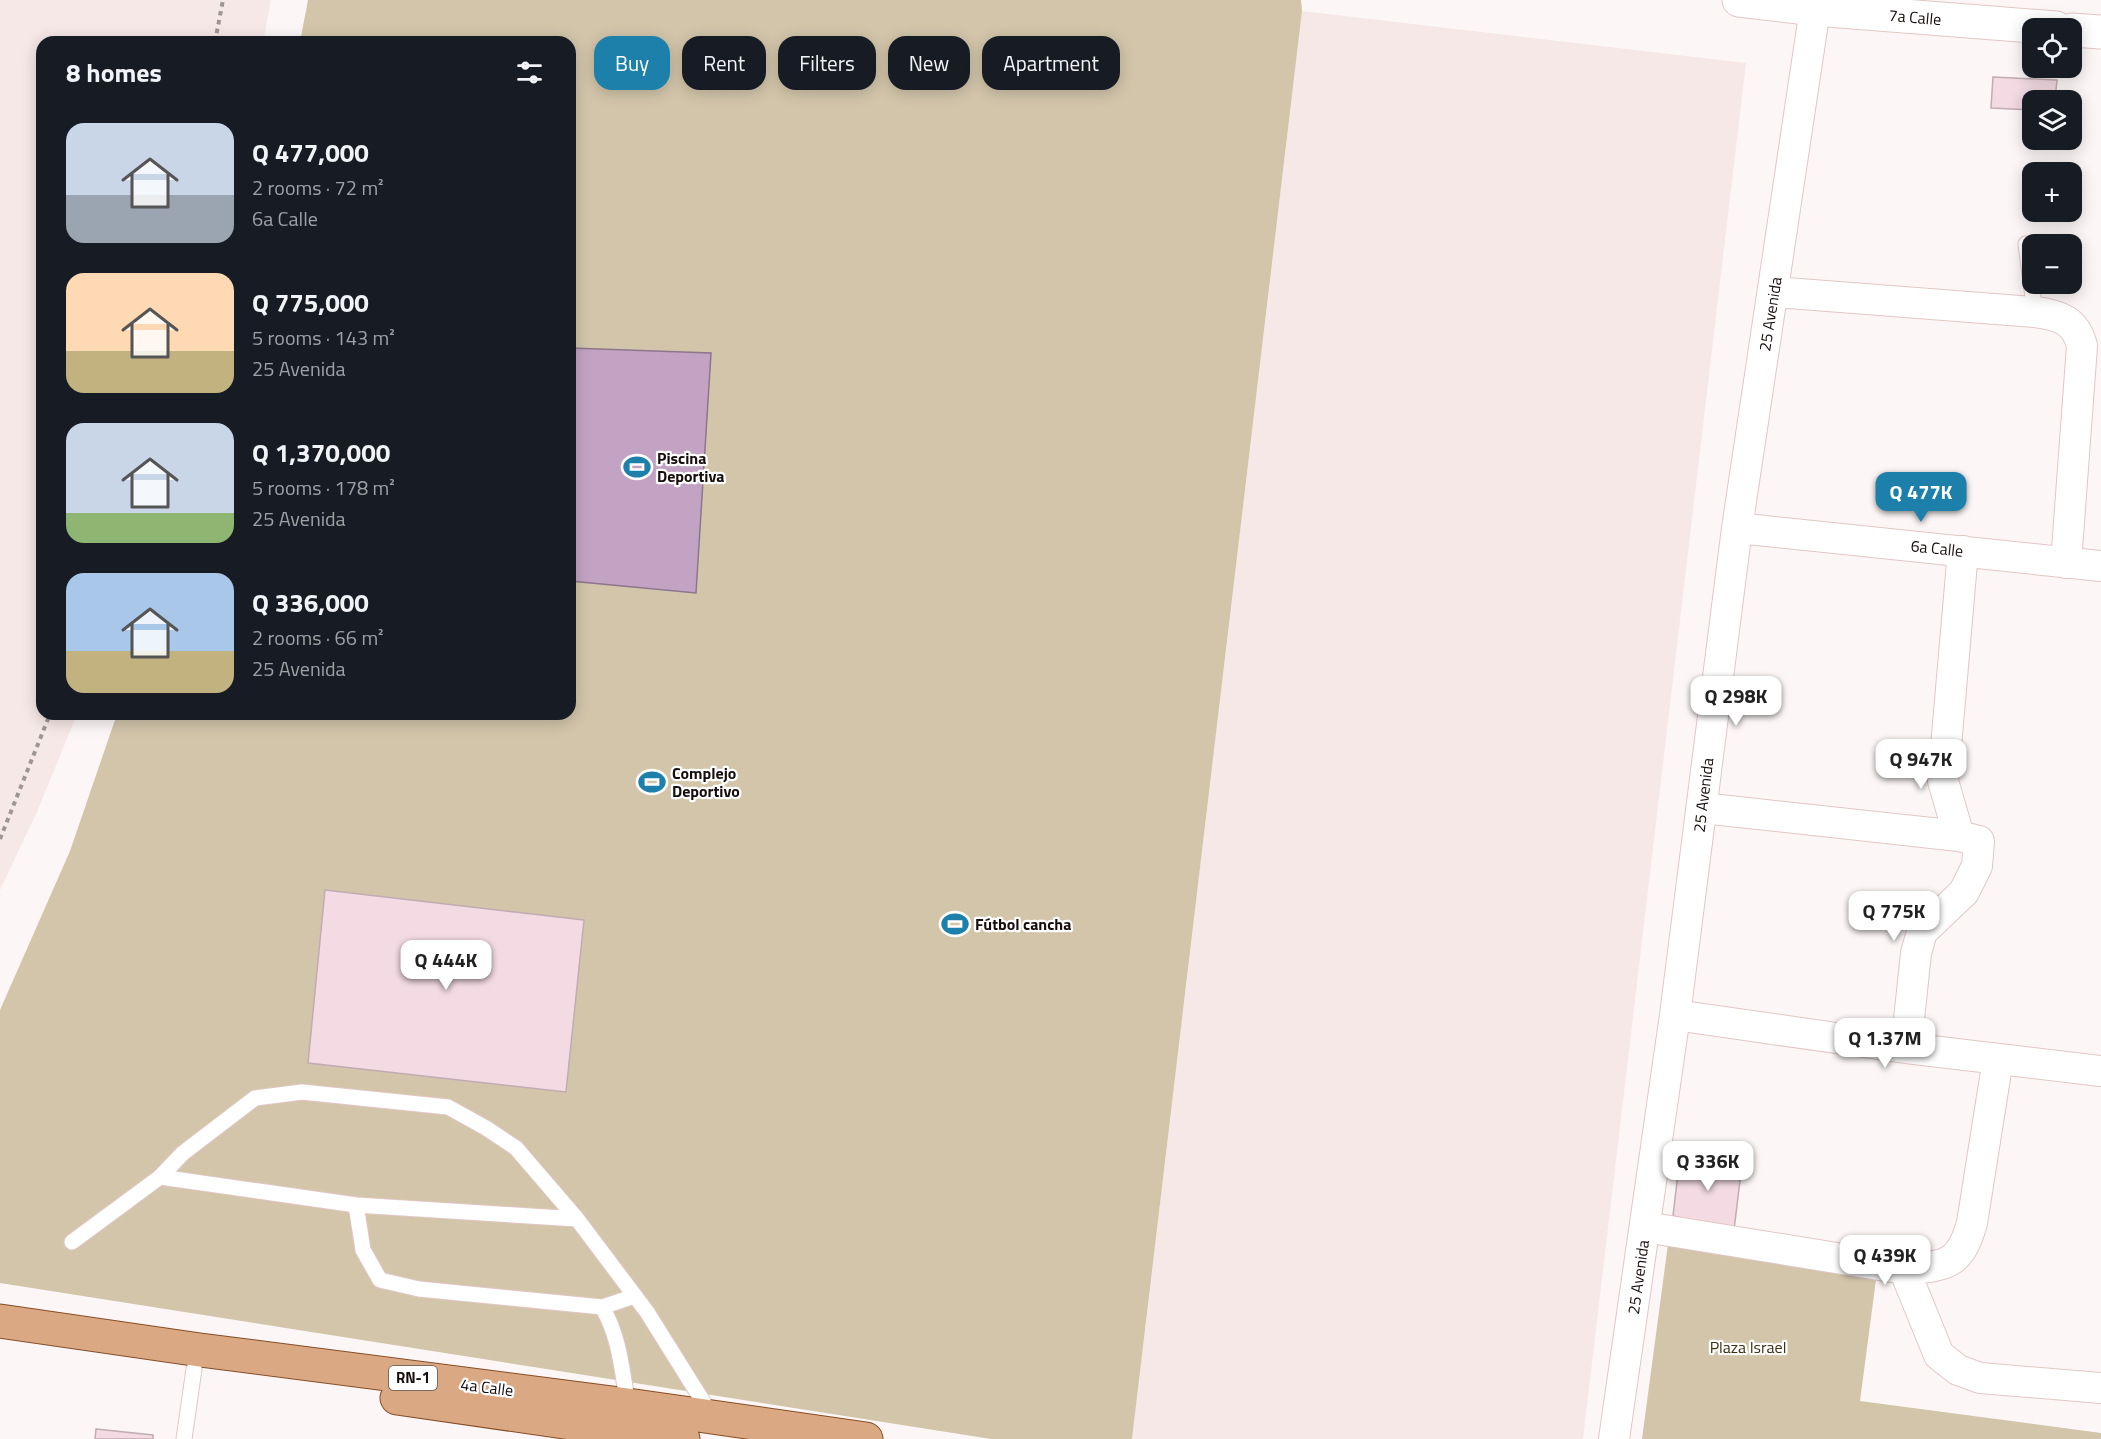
<!DOCTYPE html>
<meta charset="utf-8">
<style>
body{margin:0;font-family:"Titillium Web",sans-serif;background:#20242c;color:#f1f3f6;height:100vh;display:flex;flex-direction:column;font-size:22px;white-space:nowrap}
*{box-sizing:border-box;margin:0}
p{font-size:20px;color:#9ea1a6}
.icon{flex:none;width:33px;height:33px;fill:none;stroke:currentColor;stroke-width:2;stroke-linecap:round;stroke-linejoin:round}
.map{position:relative;flex:1;overflow:hidden}
.drawer{position:absolute;left:36px;top:36px;width:540px;height:684px;display:flex;flex-direction:column;background:#171b24;border-radius:18px;box-shadow:0 3px 15px #0003}
.drawer>*{flex:none}
.guide{position:absolute;left:594px;top:36px;width:570px;height:54px;display:flex;gap:12px}
.fabs{position:absolute;left:2022px;top:18px;display:grid;gap:12px}
.fabs a{display:grid;place-items:center;width:60px;height:60px;border-radius:12px;background:#171b24;box-shadow:0 3px 15px #0003;font-size:30px}
.price{position:absolute;translate:-50% -51px;padding:0 14px;border-radius:12px;background:#fff;color:#222;font-size:20px;line-height:39px;filter:drop-shadow(0 2px 3px #0008)}
.price::after{content:'';position:absolute;left:50%;top:36px;width:18px;height:14px;margin-left:-9px;background:inherit;clip-path:polygon(0 0,100% 0,50% 100%)}
.price.active{background:#1d80ab;color:#fff}
ul{padding:0;list-style:none}
li{display:flex;align-items:center;gap:18px;height:150px;padding:0 30px}
li span{display:grid;place-items:center;flex:none;width:168px;height:120px;border-radius:18px;color:#555}
li>.icon{margin-inline-start:auto}
span .icon{width:72px;height:72px;fill:#fffc;stroke-width:1}
li b{font-size:26px}
h2{display:flex;justify-content:space-between;align-items:center;height:72px;padding:0 30px;font-size:26px}
.tag{padding:0 21px;border-radius:18px;background:#171b24;box-shadow:0 3px 15px #0003;font-size:21px;line-height:54px}
.tag.active{background:#1d80ab;color:#fff}
.map>svg:first-child{display:block}
</style>
<div class="map">
<svg width="2101" height="1439" viewBox="0 0 2101 1439">
<rect width="100%" height="100%" fill="#fcf7f6"/>
<path fill="#f6e8e6" d="M0 0H271L263 42H42V714H77L37 812 0 890Z
M1302 11 1746 63 1583 1439H1132Z"/>
<path fill="#d2c5aa" d="M308 0H1301L1302 11 1132 1439H991L0 1283V1010L70 851 117 714H570V42H300Z
M1668 1244 1877 1272 1860 1401 2101 1433V1439H1642Z"/>
<path fill="#c2a3c4" stroke="#8e768d" stroke-width="1.5" d="M570 348 711 353 696 593 570 581Z"/>
<path fill="#f3dae3" stroke="#c3abb3" stroke-width="1.5" d="M1993 77 2057 80 2055 100H2032V110L1991 108Z
M325 890 584 920 566 1092 308 1063Z
M1680 1156 1742 1164 1734 1230 1673 1216Z
M96 1429 153 1435V1439H95Z"/>
<g fill="none" stroke-linecap="round" stroke-linejoin="round">
<defs>
<path id="lane" d="M2026 244 2035 312
M160 1177 356 1205 577 1219
M356 1205 363 1250 380 1280 419 1289 602 1307C620 1337 622 1372 628 1405
M72 1242 160 1177 183 1153 255 1098 302 1092 448 1107 486 1128 516 1148 577 1219 647 1312 712 1416
M602 1307 635 1296
M184 1439 194 1369"/>
<path id="street" d="M1774 292 2035 312C2060 315 2076 321 2082 346L2066 563
M1737 528 2101 566
M1702 808 1959 836 1943 781 1963 551
M1675 1015 1906 1048 2101 1071
M1906 1048 1916 953 1922 932 1964 892 1977 866 1979 841 1959 836
M1998 1059 1972 1223C1960 1266 1946 1266 1904 1269L1939 1355 1958 1370 1980 1378 2101 1388
M1645 1227 1904 1269
M1614 1439 1675 1015 1737 528 1815 9"/>
<path id="secondary" d="M1739 0 1815 9 2056 28
M2072 30 2101 32"/>
<path id="primary" d="M0 1321 200 1350 628 1405 866 1439
M397 1398 683 1439"/>
</defs>
<use href="#lane" stroke="#e2c7c5" stroke-width="17"/>
<use href="#street" stroke="#e2c7c5" stroke-width="32"/>
<use href="#secondary" stroke="#e2c7c5" stroke-width="35"/>
<use href="#primary" stroke="#864d25" stroke-width="35"/>
<path stroke="#9c9695" stroke-width="4" stroke-dasharray="4.5 4.5" stroke-linecap="butt" d="M215 42 223 0
M0 839 50 714"/>
<use href="#lane" stroke="#fff" stroke-width="15"/>
<use href="#street" stroke="#fff" stroke-width="30"/>
<use href="#secondary" stroke="#fff" stroke-width="33"/>
<use href="#primary" stroke="#daa984" stroke-width="33"/>
</g>
<defs>
<symbol id="stadium-bare" viewBox="-9 -9 18 18"><path d="M0-5a6.5 5 0 1 0 0 10a6.5 5 0 1 0 0-10ZM-3.5-1.8h7v3.6h-7Z" fill="#1d80ab" stroke="#fff" stroke-width="2.5" paint-order="stroke"/></symbol>
</defs>
<g fill-rule="evenodd">
<use href="#stadium-bare" x="618" y="448" width="38" height="38"/>
<use href="#stadium-bare" x="633" y="763" width="38" height="38"/>
<use href="#stadium-bare" x="936" y="905" width="38" height="38"/>
</g>
<g text-anchor="middle" stroke-width="4.5" stroke-linejoin="round" paint-order="stroke">
<rect fill="#fff" stroke="#5c5655" stroke-width="1.5" x="389" y="1366" width="48" height="24" rx="4.5"/>
<g font-size="15" font-weight="bold" fill="#160d0c">
<text x="413" y="1383">RN-1</text>
</g>
<g font-size="16" fill="#160d0c" stroke="#fff">
<text transform="translate(1915 17) rotate(5)" y="6">7a Calle</text>
<text transform="translate(1770 314) rotate(-81)" y="6">25 Avenida</text>
<text transform="translate(1937 548) rotate(6)" y="6">6a Calle</text>
<text transform="translate(1703 795) rotate(-83)" y="6">25 Avenida</text>
<text transform="translate(1638 1277) rotate(-82)" y="6">25 Avenida</text>
<text transform="translate(487 1387) rotate(7)" y="6">4a Calle</text>
</g>
<g font-size="16" font-weight="bold" fill="#160d0c" stroke="#fff" text-anchor="start">
<text x="657" y="464">Piscina<tspan x="657" dy="18">Deportiva</tspan></text>
<text x="672" y="779">Complejo<tspan x="672" dy="18">Deportivo</tspan></text>
<text x="975" y="930">Fútbol cancha</text>
</g>
<g font-size="16" fill="#3f300e" stroke="#fff">
<text x="1748" y="1353">Plaza Israel</text>
</g>
</g>
</svg>
<div class="fabs">
<a><svg class="icon" aria-label="locate" viewBox="0 0 24 24"><circle cx="12" cy="12" r="6"/><path d="M12 2v4M12 18v4M2 12h4M18 12h4"/></svg></a>
<a><svg class="icon" aria-label="layers" viewBox="0 0 24 24"><path d="M12 4l9 5-9 5-9-5zM3 14l9 5 9-5"/></svg></a>
<a>+</a>
<a>−</a>
</div>
<b class="price active" style="left:1921px;top:523px">Q 477K</b>
<b class="price" style="left:1736px;top:727px">Q 298K</b>
<b class="price" style="left:1921px;top:790px">Q 947K</b>
<b class="price" style="left:1894px;top:942px">Q 775K</b>
<b class="price" style="left:446px;top:991px">Q 444K</b>
<b class="price" style="left:1885px;top:1069px">Q 1.37M</b>
<b class="price" style="left:1708px;top:1192px">Q 336K</b>
<b class="price" style="left:1885px;top:1286px">Q 439K</b>
<div class="guide">
<a class="tag active">Buy</a>
<a class="tag">Rent</a>
<a class="tag">Filters</a>
<a class="tag">New</a>
<a class="tag">Apartment</a>
</div>
<section class="drawer">
<h2>8 homes<svg class="icon" aria-label="filters" viewBox="0 0 24 24"><path d="M4 7h16M4 17h16"/><circle cx="9" cy="7" r="2"/><circle cx="15" cy="17" r="2"/></svg></h2>
<ul>
<li><span style="background:linear-gradient(#c9d6e8 60%,#9aa5b1 0)"><svg class="icon" aria-label="home" viewBox="0 0 24 24"><path d="M3 11l9-7 9 7M6 9v11h12V9"/></svg></span><div><b>Q 477,000</b><p>2 rooms · 72 m²</p><p>6a Calle</p></div></li>
<li><span style="background:linear-gradient(#ffd9b3 65%,#c2b280 0)"><svg class="icon" aria-label="home" viewBox="0 0 24 24"><path d="M3 11l9-7 9 7M6 9v11h12V9"/></svg></span><div><b>Q 775,000</b><p>5 rooms · 143 m²</p><p>25 Avenida</p></div></li>
<li><span style="background:linear-gradient(#c9d6e8 75%,#8fb573 0)"><svg class="icon" aria-label="home" viewBox="0 0 24 24"><path d="M3 11l9-7 9 7M6 9v11h12V9"/></svg></span><div><b>Q 1,370,000</b><p>5 rooms · 178 m²</p><p>25 Avenida</p></div></li>
<li><span style="background:linear-gradient(#a9c7e8 65%,#c2b280 0)"><svg class="icon" aria-label="home" viewBox="0 0 24 24"><path d="M3 11l9-7 9 7M6 9v11h12V9"/></svg></span><div><b>Q 336,000</b><p>2 rooms · 66 m²</p><p>25 Avenida</p></div></li>
</ul>
</section>
</div>
